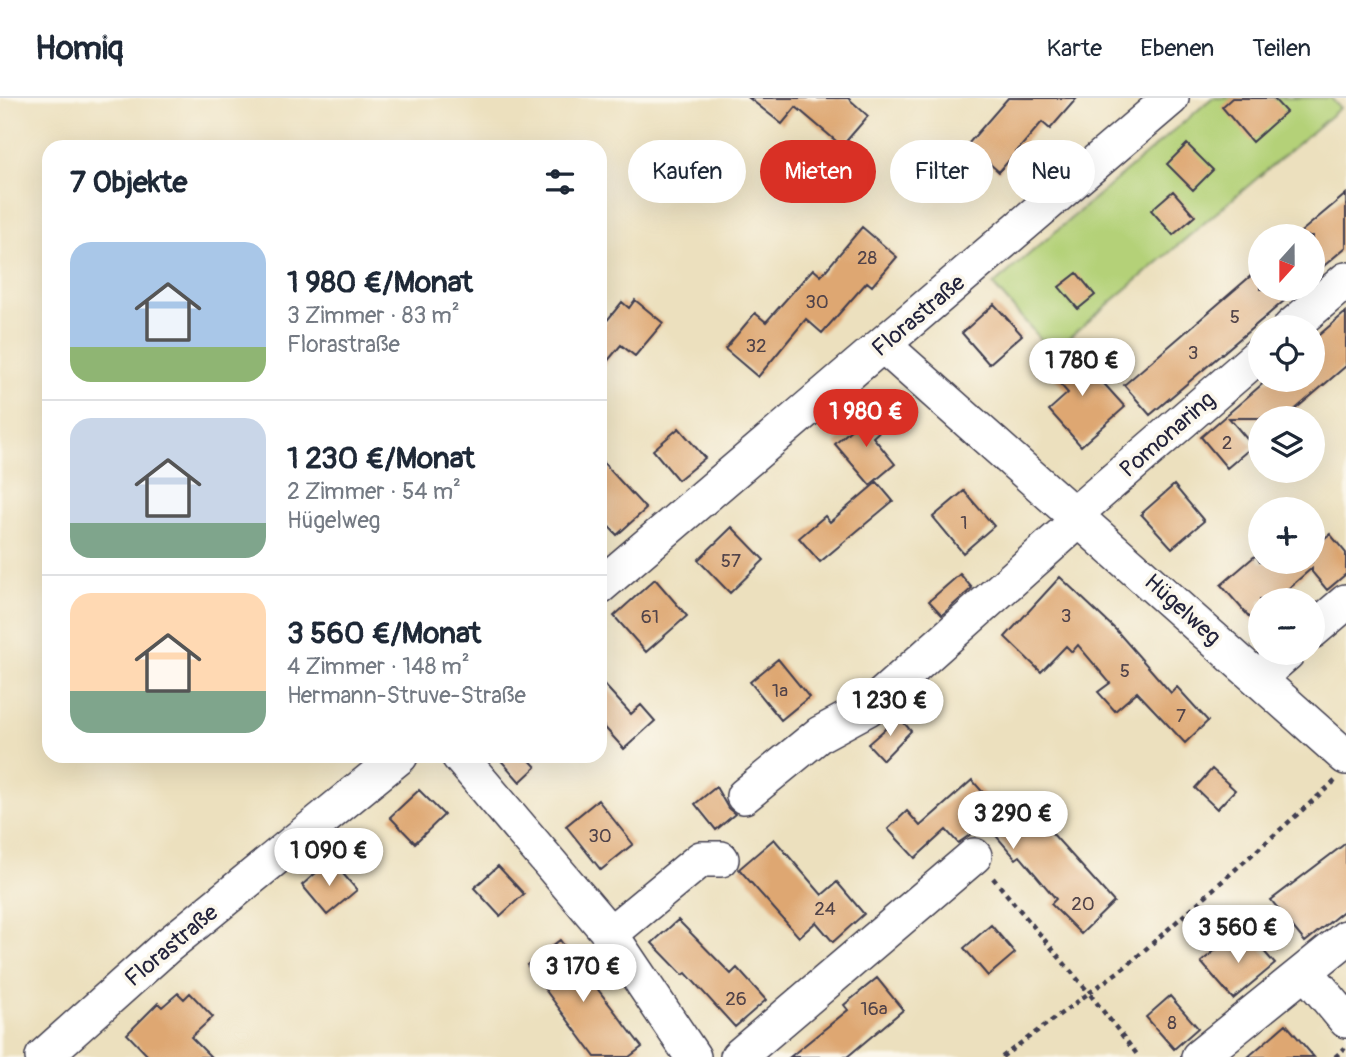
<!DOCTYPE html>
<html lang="de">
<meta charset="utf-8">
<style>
body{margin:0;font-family:Pangolin,sans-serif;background:#f2f2f3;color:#1f2937;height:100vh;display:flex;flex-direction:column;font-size:26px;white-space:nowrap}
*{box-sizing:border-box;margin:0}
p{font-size:23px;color:#747a83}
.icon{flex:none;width:38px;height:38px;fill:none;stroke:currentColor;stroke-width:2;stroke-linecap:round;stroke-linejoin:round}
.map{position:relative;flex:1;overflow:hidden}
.sheet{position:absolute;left:42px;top:42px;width:565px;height:623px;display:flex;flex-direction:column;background:#fff;border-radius:21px;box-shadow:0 7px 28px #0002}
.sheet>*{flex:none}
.guide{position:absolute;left:628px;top:42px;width:612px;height:63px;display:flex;gap:14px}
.needle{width:46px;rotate:201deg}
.buttons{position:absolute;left:1248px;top:126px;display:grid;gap:14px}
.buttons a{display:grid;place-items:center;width:77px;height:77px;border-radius:50%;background:#fff;box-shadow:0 7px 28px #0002;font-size:35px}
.price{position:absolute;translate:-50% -60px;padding:0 16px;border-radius:24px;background:#fff;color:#222;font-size:23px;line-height:46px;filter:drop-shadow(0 2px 4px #0008)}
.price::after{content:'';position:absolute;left:50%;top:42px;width:21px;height:16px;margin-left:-10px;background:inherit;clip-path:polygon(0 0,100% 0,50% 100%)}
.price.current{background:#d93025;color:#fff}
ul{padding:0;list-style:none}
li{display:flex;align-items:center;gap:21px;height:175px;padding:0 28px}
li+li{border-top:2px solid #e0e1e3}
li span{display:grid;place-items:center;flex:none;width:196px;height:140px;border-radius:21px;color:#555}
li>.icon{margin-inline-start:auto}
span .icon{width:84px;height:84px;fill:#fffc;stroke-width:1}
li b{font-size:30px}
h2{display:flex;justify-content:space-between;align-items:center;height:84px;padding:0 28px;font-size:30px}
.tag{padding:0 24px;border-radius:32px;background:#fff;box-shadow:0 7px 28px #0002;font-size:24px;line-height:63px}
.tag.current{background:#d93025;color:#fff}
header{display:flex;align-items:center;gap:42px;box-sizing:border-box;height:98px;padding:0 35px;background:#fff;border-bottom:2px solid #e0e1e3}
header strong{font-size:33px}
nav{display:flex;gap:38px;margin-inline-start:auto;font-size:24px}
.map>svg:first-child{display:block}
</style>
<header>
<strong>Homiq</strong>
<nav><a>Karte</a><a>Ebenen</a><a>Teilen</a></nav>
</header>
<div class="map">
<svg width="1346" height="959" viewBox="0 0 1346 959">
<rect width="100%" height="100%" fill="#fbf7ec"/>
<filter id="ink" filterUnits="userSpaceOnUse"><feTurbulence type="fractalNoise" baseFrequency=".0143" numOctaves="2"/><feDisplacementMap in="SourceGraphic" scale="14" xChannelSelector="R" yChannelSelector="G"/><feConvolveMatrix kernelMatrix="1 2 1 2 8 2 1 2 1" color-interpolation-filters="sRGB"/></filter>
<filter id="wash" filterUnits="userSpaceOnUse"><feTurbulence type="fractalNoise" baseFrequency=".00686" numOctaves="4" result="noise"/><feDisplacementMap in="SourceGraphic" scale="28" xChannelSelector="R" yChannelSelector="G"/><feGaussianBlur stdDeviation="1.57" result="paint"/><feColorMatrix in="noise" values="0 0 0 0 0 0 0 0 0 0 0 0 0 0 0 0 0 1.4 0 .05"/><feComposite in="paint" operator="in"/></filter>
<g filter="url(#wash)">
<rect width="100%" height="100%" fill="#ece0be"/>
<path fill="#b4d178" stroke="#6b7a5a" stroke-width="2" d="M1212 0H1331L1340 10 1052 254 993 187Z"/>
<g id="blocks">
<path fill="#dea772" d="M749 0H848L868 18 842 48 796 9 782 26Z
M1008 0H1077L1050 31 1042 24 999 74 968 46Z
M1232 0H1273L1286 14 1252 44 1222 9Z
M1187 46 1213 72 1193 92 1167 66Z
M1173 93 1195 118 1173 137 1151 112Z
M1346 96V149L1312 178V138H1296Z
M862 129 897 159 872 188 867 184 822 235 806 221 758 279 725 251 755 215 766 224 813 171 821 178Z
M1260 170V191H1298L1150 317 1124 287Z
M1077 175 1095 197 1078 211 1059 189Z
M635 202 663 225 635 258 621 247 600 272V231L622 204 629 210Z
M994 206 1022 237 989 266 962 235Z
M1346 214V268L1285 320H1229L1253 348 1227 370 1201 339 1267 282H1312V243Z
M1070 248 1125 309 1081 348 1049 312 1068 295 1046 270Z
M871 314 884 329 873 339 895 366 870 387 835 346Z
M679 330 705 360 678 382 653 352Z
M600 361 646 411 617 437 600 419Z
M877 384 893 403 820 464 799 440 825 418 830 424Z
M1174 387 1204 423 1172 450 1141 416Z
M964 393 994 428 963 455 933 419Z
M732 429 764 462 730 495 698 462Z
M1330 436 1346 455V476L1327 492 1312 474V470L1275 502H1260V531L1221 487 1256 457 1260 464H1312V450Z
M960 476 972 490 942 517 929 503Z
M1060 479 1116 532 1171 595 1177 589 1208 623 1185 645 1137 594 1115 613 1098 594 1110 585 1078 547 1072 554 1066 548 1041 574 1005 539Z
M655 481 687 518 646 554 614 518Z
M778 561 809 599 781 622 750 584Z
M600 582 631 616 641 607 655 623 624 651 600 624Z
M899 619 911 633 883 662 868 646Z
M497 658H526L536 669 520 684Z
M1212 671 1235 692 1217 711 1195 690Z
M972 682 1015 731 1032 716 1043 725 1114 804 1081 836 1051 806 1056 801 1020 758 1016 761 986 726 958 745 946 732 915 760 888 731 907 713 920 728Z
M716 689 728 710 735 716 716 732 695 706Z
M419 692 444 717 415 745 390 719Z
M598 702 633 746 601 772 566 728Z
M774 741 822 797 837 784 864 816 833 844 816 824 799 839 739 771Z
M1346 745V811L1305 844 1271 802Z
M331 762 357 792 327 817 302 787Z
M498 768 524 796 500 818 474 790Z
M678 822 731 876 737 870 766 902 735 929 686 875 683 877 652 845Z
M991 827 1015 855 988 878 964 850Z
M1249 836 1275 866 1233 901 1201 864 1230 840 1236 847Z
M560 842 642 949 629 959H595L527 867Z
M877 880 903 912 847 959H790L848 912 844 907Z
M178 895 184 901 190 895 213 919 191 939 211 959H149L127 936 158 905 162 909Z
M1170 898 1198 930 1174 951 1146 919Z
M1286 926 1314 959H1248Z"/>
</g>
</g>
<g filter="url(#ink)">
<use href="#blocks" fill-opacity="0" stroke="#403e4f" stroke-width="2"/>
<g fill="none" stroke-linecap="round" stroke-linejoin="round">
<defs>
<path id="minor" d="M1291 229 1346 182
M883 247 1346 659
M1075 416 1260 256
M600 488 1171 0
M1312 533 1346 504
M1258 580 1287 555
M459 658 610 836 693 959
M744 698 820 636 868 610 1080 421
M610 836 701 761H721
M1306 874 1346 922
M43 959 166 849 400 658
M738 959 974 758
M1199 959 1346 840"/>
</defs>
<use href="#minor" stroke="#403e4f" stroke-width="38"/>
<path stroke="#403e4f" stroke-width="4.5" stroke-dasharray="5 5" stroke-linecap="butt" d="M993 780 1089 895 1129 866 1335 683
M1002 959 1089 895 1139 959
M1335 959 1345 950"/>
<use href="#minor" stroke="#fff" stroke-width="35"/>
</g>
</g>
<g text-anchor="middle" stroke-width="7" stroke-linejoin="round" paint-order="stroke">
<g font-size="19" fill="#514349">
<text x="867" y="166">28</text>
<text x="817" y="210">30</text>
<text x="1235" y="225">5</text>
<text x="756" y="254">32</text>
<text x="1193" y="261">3</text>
<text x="1227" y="351">2</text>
<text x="964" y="431">1</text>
<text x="731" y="469">57</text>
<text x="1066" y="524">3</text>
<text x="650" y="525">61</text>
<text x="1125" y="579">5</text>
<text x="780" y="599">1a</text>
<text x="1181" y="624">7</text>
<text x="600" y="744">30</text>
<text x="1083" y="812">20</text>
<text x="825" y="817">24</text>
<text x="736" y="907">26</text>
<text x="874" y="917">16a</text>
<text x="1172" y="931">8</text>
</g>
<g font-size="23" fill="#22223b" stroke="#fbf7ec">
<text transform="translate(918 217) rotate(-40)" y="8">Florastraße</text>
<text transform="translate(1167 336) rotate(-41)" y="8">Pomonaring</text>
<text transform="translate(1183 511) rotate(42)" y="8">Hügelweg</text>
<text transform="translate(171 847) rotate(-40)" y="8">Florastraße</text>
</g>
</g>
</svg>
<div class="buttons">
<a><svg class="needle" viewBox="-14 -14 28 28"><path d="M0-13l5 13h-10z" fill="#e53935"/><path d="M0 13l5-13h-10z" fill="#747a83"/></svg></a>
<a><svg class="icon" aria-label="locate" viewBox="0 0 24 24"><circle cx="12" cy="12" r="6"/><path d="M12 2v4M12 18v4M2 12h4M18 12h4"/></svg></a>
<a><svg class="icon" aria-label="layers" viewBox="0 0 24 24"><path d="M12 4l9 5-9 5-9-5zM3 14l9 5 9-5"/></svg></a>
<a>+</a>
<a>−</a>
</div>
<b class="price" style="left:1082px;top:300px">1 780 €</b>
<b class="price current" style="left:866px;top:351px">1 980 €</b>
<b class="price" style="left:890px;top:640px">1 230 €</b>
<b class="price" style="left:1013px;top:753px">3 290 €</b>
<b class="price" style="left:329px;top:790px">1 090 €</b>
<b class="price" style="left:1238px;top:867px">3 560 €</b>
<b class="price" style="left:583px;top:906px">3 170 €</b>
<div class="guide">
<a class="tag">Kaufen</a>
<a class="tag current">Mieten</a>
<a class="tag">Filter</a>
<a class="tag">Neu</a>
</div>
<section class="sheet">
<h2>7 Objekte<svg class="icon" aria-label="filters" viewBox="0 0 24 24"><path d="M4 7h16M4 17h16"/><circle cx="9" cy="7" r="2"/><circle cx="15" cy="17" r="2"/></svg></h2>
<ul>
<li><span style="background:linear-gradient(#a9c7e8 75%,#8fb573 0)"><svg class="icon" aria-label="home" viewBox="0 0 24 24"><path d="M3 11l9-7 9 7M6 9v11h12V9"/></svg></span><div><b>1 980 €/Monat</b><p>3 Zimmer · 83 m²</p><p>Florastraße</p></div></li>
<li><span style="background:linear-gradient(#c9d6e8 75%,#7fa58c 0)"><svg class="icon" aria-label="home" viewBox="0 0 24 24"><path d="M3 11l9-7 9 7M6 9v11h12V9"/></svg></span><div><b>1 230 €/Monat</b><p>2 Zimmer · 54 m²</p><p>Hügelweg</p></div></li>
<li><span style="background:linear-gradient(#ffd9b3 70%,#7fa58c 0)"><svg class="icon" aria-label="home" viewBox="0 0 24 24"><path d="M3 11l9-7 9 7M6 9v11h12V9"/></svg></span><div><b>3 560 €/Monat</b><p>4 Zimmer · 148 m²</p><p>Hermann-Struve-Straße</p></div></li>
</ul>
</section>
</div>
